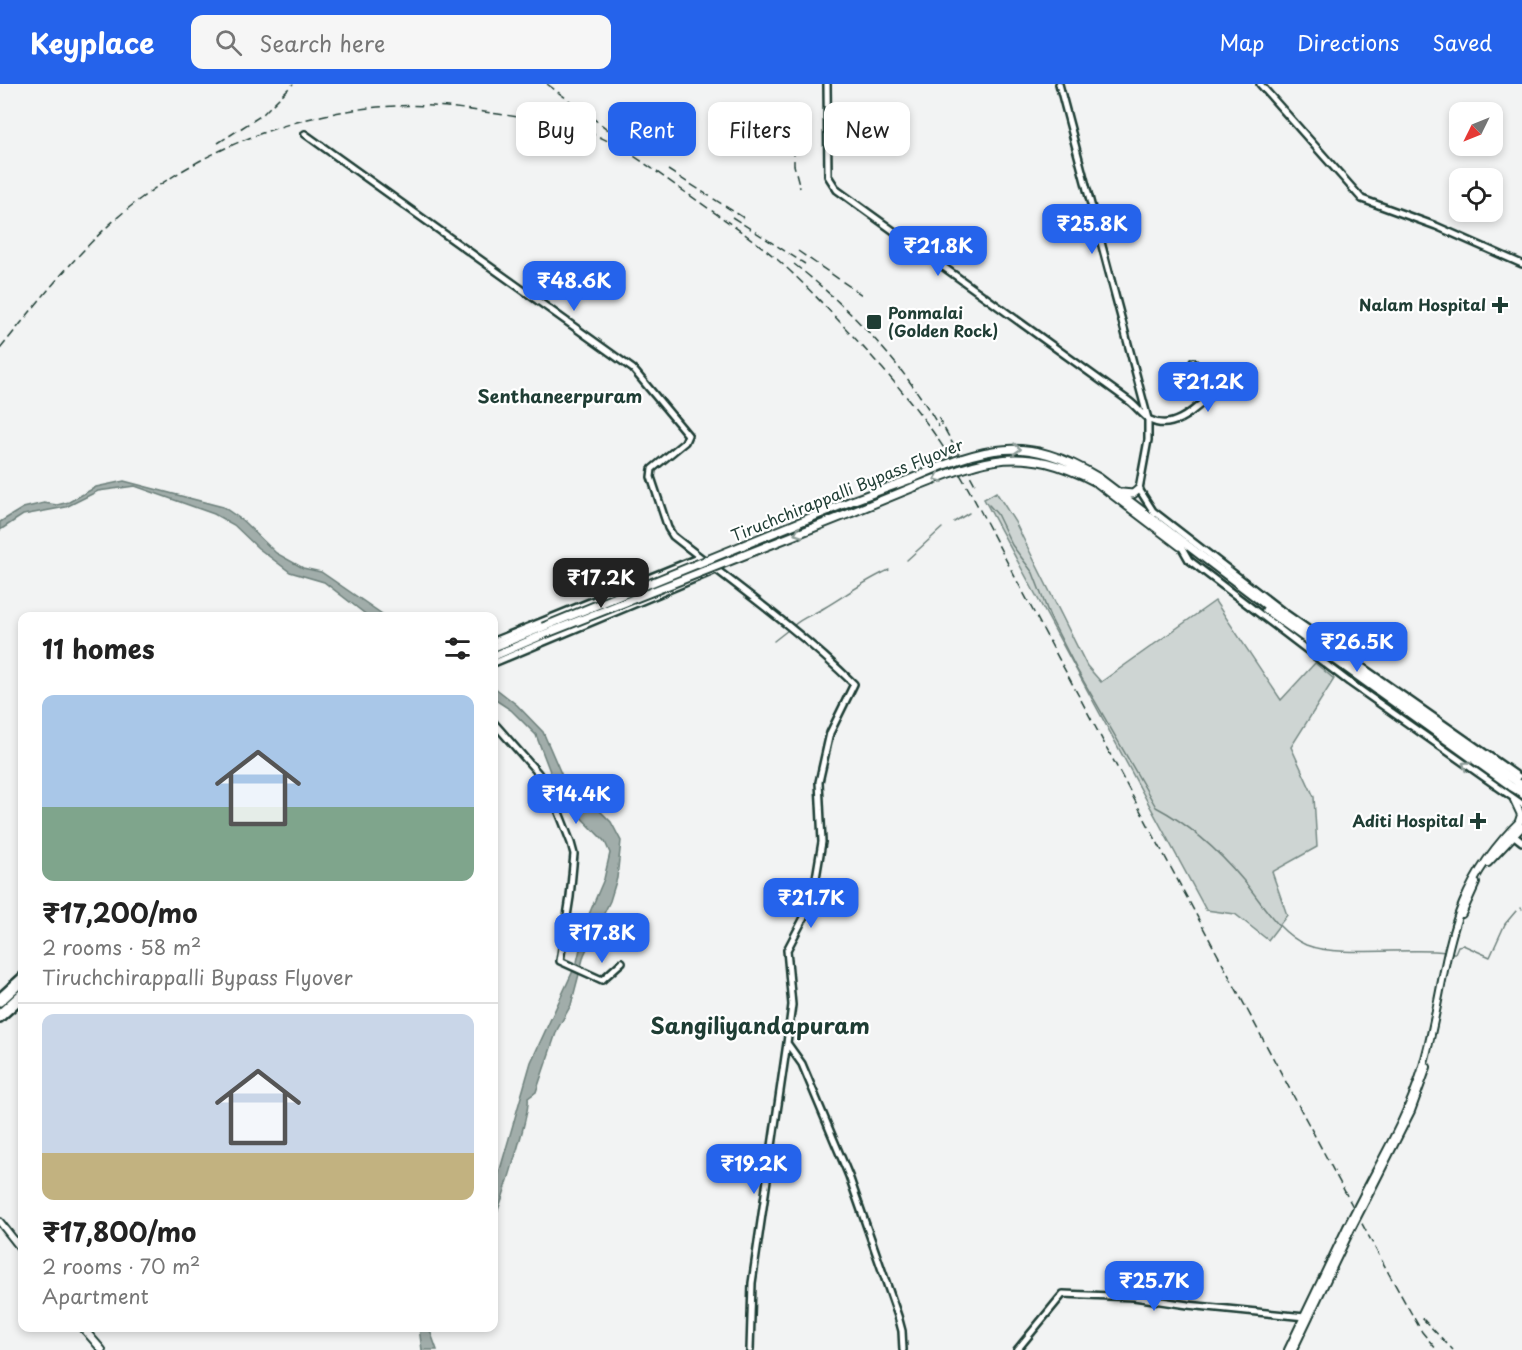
<!DOCTYPE html>
<meta charset="utf-8">
<style>
body{margin:0;font-family:"Playpen Sans",sans-serif;background:#f6f6f6;color:#222;height:100vh;display:flex;flex-direction:column;font-size:22px;white-space:nowrap}
*{box-sizing:border-box;margin:0}
p{font-size:20px;color:#767676}
.icon{flex:none;width:33px;height:33px;fill:none;stroke:currentColor;stroke-width:2;stroke-linecap:round;stroke-linejoin:round}
.map{position:relative;flex:1;overflow:hidden}
.details{position:absolute;left:18px;top:528px;width:480px;height:720px;display:flex;flex-direction:column;background:#fff;border-radius:12px;box-shadow:0 3px 9px #0003}
.details>*{flex:none}
.top-card{position:absolute;left:516px;top:18px;width:570px;height:54px;display:flex;gap:12px}
.needle{width:39px;rotate:227deg}
.fabs{position:absolute;left:1449px;top:18px;display:grid;gap:12px}
.fabs a{display:grid;place-items:center;width:54px;height:54px;border-radius:12px;background:#fff;box-shadow:0 3px 9px #0003;font-size:30px}
.price{position:absolute;translate:-50% -51px;padding:0 14px;border-radius:12px;background:#2563eb;color:#fff;font-size:20px;line-height:39px;filter:drop-shadow(0 2px 3px #0008)}
.price::after{content:'';position:absolute;left:50%;top:36px;width:18px;height:14px;margin-left:-9px;background:inherit;clip-path:polygon(0 0,100% 0,50% 100%)}
.price.on{background:#222;color:#fff}
ul{padding:0;list-style:none}
li{display:grid;align-content:center;gap:12px;height:318px;padding:0 24px}
li+li{border-top:2px solid #e0e0e0}
li span{display:grid;place-items:center;height:186px;border-radius:12px;color:#555}
li>.icon{margin-inline-start:auto}
span .icon{width:108px;height:108px;fill:#fffc;stroke-width:1}
li b{font-size:26px}
h2{display:flex;justify-content:space-between;align-items:center;height:72px;padding:0 24px;font-size:26px}
.tag{padding:0 21px;border-radius:12px;background:#fff;box-shadow:0 3px 9px #0003;font-size:21px;line-height:54px}
.tag.on{background:#2563eb;color:#fff}
header{display:flex;align-items:center;gap:36px;box-sizing:border-box;height:84px;padding:0 30px;background:#2563eb;color:#fff}
header strong{font-size:28px}
nav{display:flex;gap:33px;margin-inline-start:auto;font-size:21px}
.search{width:420px;height:54px;background:#f6f6f6;display:flex;align-items:center;gap:15px;box-sizing:border-box;padding:0 21px;border-radius:12px;color:#767676;font-size:22px}
.map>svg:first-child{display:block}
</style>
<header>
<strong>Keyplace</strong>
<div class="search"><svg class="icon" aria-label="search" viewBox="0 0 24 24"><circle cx="10" cy="10" r="6"/><path d="M15 15l6 6"/></svg>Search here</div>
<nav><a>Map</a><a>Directions</a><a>Saved</a></nav>
</header>
<div class="map">
<svg width="1522" height="1266" viewBox="0 0 1522 1266">
<rect width="100%" height="100%" fill="#f2f3f3"/>
<filter id="ink" filterUnits="userSpaceOnUse"><feTurbulence type="fractalNoise" baseFrequency=".0167" numOctaves="2"/><feDisplacementMap in="SourceGraphic" scale="12" xChannelSelector="R" yChannelSelector="G"/><feConvolveMatrix kernelMatrix="1 2 1 2 8 2 1 2 1" color-interpolation-filters="sRGB"/></filter>
<g filter="url(#ink)">
<path fill="#ced5d3" stroke="#768984" stroke-width="1.5" d="M996 408 1015 438 1087 582 1101 598 1215 517 1281 616 1315 579 1334 595 1291 663 1314 713 1317 763 1272 788 1287 831 1268 856 1235 830 1206 826 984 415Z"/>
<path fill="#a1adaa" stroke="#6d807b" stroke-width="1.5" d="M124 397 223 423 242 436 276 469 303 484 321 488 385 532H368L324 498 290 488 258 464 234 441 214 430 135 402 98 407 66 423 23 431 0 446V438L23 424 44 419 57 421 69 418 96 403Z
M494 603 517 621 543 648 566 701 581 718 599 726 611 738 621 757 617 794 610 817 584 871 571 921 557 946 536 1008 528 1014C531 1026 501 1121 494 1136V1113L497 1096 531 978 577 878 587 835 604 795 610 769 605 758 559 711 536 651 511 626 494 615Z
M419 1244H429L437 1266H422Z"/>
<g fill="none" stroke-linecap="round" stroke-linejoin="round">
<path stroke="#6d807b" stroke-width="1.5" d="M989 421 997 430 1012 461 1033 489 1050 533 1076 584 1156 723C1190 741 1218 766 1243 796 1262 818 1277 848 1306 861 1339 874 1409 863 1447 868
M954 438 969 429
M907 476 942 444
M792 543C802 533 813 531 824 524 846 511 866 496 889 486
M774 557 788 546
M1521 824 1522 825
M1451 869H1455L1458 862 1463 861 1490 873 1505 840 1516 827"/>
<defs>
<path id="secondary" d="M827 0 828 92 837 106 1129 317C1136 322 1143 332 1150 336 1173 348 1195 325 1211 311L1207 295 1193 278
M1059 0 1148 335V356L1139 405 1153 427 1281 526 1522 695
M1260 0 1362 115 1436 142 1522 180
M305 50 633 285 688 351 685 358 652 385 651 393 668 444 673 452C734 500 798 545 854 600L830 649 819 698 822 758 814 806 808 826 787 866 792 921 787 959 802 980 849 1092 898 1232 902 1247 903 1266
M1181 462 1189 476 1349 598 1522 720
M494 557 700 473
M494 579 716 486
M494 639 538 689 551 708 571 759 574 770 570 813 560 877 602 896 622 878
M1513 751 1522 758
M0 912 22 892
M0 935 22 915
M750 1266 752 1199 787 959
M1017 1266 1063 1210 1134 1213 1188 1221 1305 1233"/>
<path id="primary" d="M1514 716 1521 731 1519 737
M1488 779 1522 743
M1462 830 1476 799
M1364 1110C1384 1071 1408 1031 1421 989 1452 887 1437 817 1522 735
M1367 1114 1411 1027 1427 983
M0 1138 22 1166
M83 1244 102 1266
M1288 1266 1347 1143
M1293 1266 1350 1147"/>
<path id="highway" d="M1099 394 1270 524 1517 698
M1096 398 1180 462
M1122 409 1133 410 1139 405
M849 418 911 395
M853 428 914 403
M1266 526 1512 703
M494 563 543 543
M494 572 545 550
M0 918 22 898
M0 929 22 909"/>
</defs>
<use href="#secondary" stroke="#1f3d34" stroke-width="10"/>
<use href="#primary" stroke="#1f3d34" stroke-width="10"/>
<use href="#highway" stroke="#1f3d34" stroke-width="11"/>
<use href="#secondary" stroke="#fff" stroke-width="5"/>
<use href="#primary" stroke="#fff" stroke-width="6"/>
<use href="#highway" stroke="#fff" stroke-width="7"/>
<path stroke="#1f3d34" stroke-width="1.5" stroke-dasharray="9 4.5" stroke-linecap="butt" d="M547 0 626 59
M794 49V81L800 104
M218 59 262 31 293 0
M668 86 744 134
M732 133 805 180
M798 167 862 211
M794 180C847 221 906 283 939 343
M0 265C43 212 86 156 140 115 222 53 330 17 433 22 454 23 477 27 498 30 531 35 564 38 595 51 628 65 656 88 685 108 712 127 740 146 766 166 797 191 824 221 851 250 878 279 905 309 928 341 966 393 993 453 1023 508L1389 1190 1422 1248 1437 1266
M938 333 977 404
M1422 1234 1453 1266"/>
<defs>
<path id="primary-bridge" d="M1347 1143 1364 1110
M1350 1147 1367 1114"/>
<path id="highway-bridge" d="M911 395C984 363 1025 349 1099 394
M914 403C987 374 1022 360 1096 398
M543 543 849 418
M545 550 853 428
M1517 698 1522 701
M1512 703 1522 709"/>
</defs>
<use href="#primary-bridge" stroke="#1f3d34" stroke-width="10" stroke-linecap="butt"/>
<use href="#highway-bridge" stroke="#1f3d34" stroke-width="11" stroke-linecap="butt"/>
<use href="#primary-bridge" stroke="#fff" stroke-width="6"/>
<use href="#highway-bridge" stroke="#fff" stroke-width="7"/>
</g>
<defs><path id="oneway-chevron" d="M-2-3.5L2.5 0L-2 3.5" fill="none" stroke-width="1.6" stroke-linecap="round" stroke-linejoin="round" transform="scale(1.5)"/></defs>
<g stroke="#8f9e9a">
<use href="#oneway-chevron" transform="translate(1017 365) rotate(3)"/>
<use href="#oneway-chevron" transform="translate(938 394) rotate(158)"/>
<use href="#oneway-chevron" transform="translate(798 449) rotate(159)"/>
<use href="#oneway-chevron" transform="translate(1466 681) rotate(-145)"/>
</g>
</g>
<g fill="#1f3d34" stroke="#fff" stroke-width="2">
<path d="M1497 212h6v6h6v6h-6v6h-6v-6h-6v-6h6z"/>
<rect x="866" y="230" width="16" height="16" rx="3"/>
<path d="M1475 728h6v6h6v6h-6v6h-6v-6h-6v-6h6z"/>
</g>
<g text-anchor="middle" stroke-width="4.5" stroke-linejoin="round" paint-order="stroke">
<g font-size="16" font-weight="bold" fill="#1f3d34" stroke="#fff" text-anchor="end">
<text x="1486" y="227">Nalam Hospital</text>
<text x="888" y="235" text-anchor="start">Ponmalai<tspan x="888" dy="18">(Golden Rock)</tspan></text>
<text x="1464" y="743">Aditi Hospital</text>
</g>
<g font-size="16" fill="#1f3d34" stroke="#fff">
<text transform="translate(847 406) rotate(-22)" y="6">Tiruchchirappalli Bypass Flyover</text>
</g>
<g font-size="18" font-weight="bold" fill="#1f3d34" stroke="#fff">
<text x="560" y="319">Senthaneerpuram</text>
</g>
<g font-size="22" font-weight="bold" fill="#1f3d34" stroke="#fff">
<text x="760" y="950">Sangiliyandapuram</text>
</g>
</g>
</svg>
<div class="fabs">
<a><svg class="needle" viewBox="-14 -14 28 28"><path d="M0-13l5 13h-10z" fill="#e53935"/><path d="M0 13l5-13h-10z" fill="#767676"/></svg></a>
<a><svg class="icon" aria-label="locate" viewBox="0 0 24 24"><circle cx="12" cy="12" r="6"/><path d="M12 2v4M12 18v4M2 12h4M18 12h4"/></svg></a>
</div>
<b class="price" style="left:1092px;top:171px">₹25.8K</b>
<b class="price" style="left:938px;top:193px">₹21.8K</b>
<b class="price" style="left:574px;top:228px">₹48.6K</b>
<b class="price" style="left:1208px;top:329px">₹21.2K</b>
<b class="price on" style="left:601px;top:525px">₹17.2K</b>
<b class="price" style="left:1357px;top:589px">₹26.5K</b>
<b class="price" style="left:576px;top:741px">₹14.4K</b>
<b class="price" style="left:811px;top:845px">₹21.7K</b>
<b class="price" style="left:602px;top:880px">₹17.8K</b>
<b class="price" style="left:754px;top:1111px">₹19.2K</b>
<b class="price" style="left:1154px;top:1228px">₹25.7K</b>
<div class="top-card">
<a class="tag">Buy</a>
<a class="tag on">Rent</a>
<a class="tag">Filters</a>
<a class="tag">New</a>
</div>
<section class="details">
<h2>11 homes<svg class="icon" aria-label="filters" viewBox="0 0 24 24"><path d="M4 7h16M4 17h16"/><circle cx="9" cy="7" r="2"/><circle cx="15" cy="17" r="2"/></svg></h2>
<ul>
<li><span style="background:linear-gradient(#a9c7e8 60%,#7fa58c 0)"><svg class="icon" aria-label="home" viewBox="0 0 24 24"><path d="M3 11l9-7 9 7M6 9v11h12V9"/></svg></span><div><b>₹17,200/mo</b><p>2 rooms · 58 m²</p><p>Tiruchchirappalli Bypass Flyover</p></div></li>
<li><span style="background:linear-gradient(#c9d6e8 75%,#c2b280 0)"><svg class="icon" aria-label="home" viewBox="0 0 24 24"><path d="M3 11l9-7 9 7M6 9v11h12V9"/></svg></span><div><b>₹17,800/mo</b><p>2 rooms · 70 m²</p><p>Apartment</p></div></li>
</ul>
</section>
</div>
